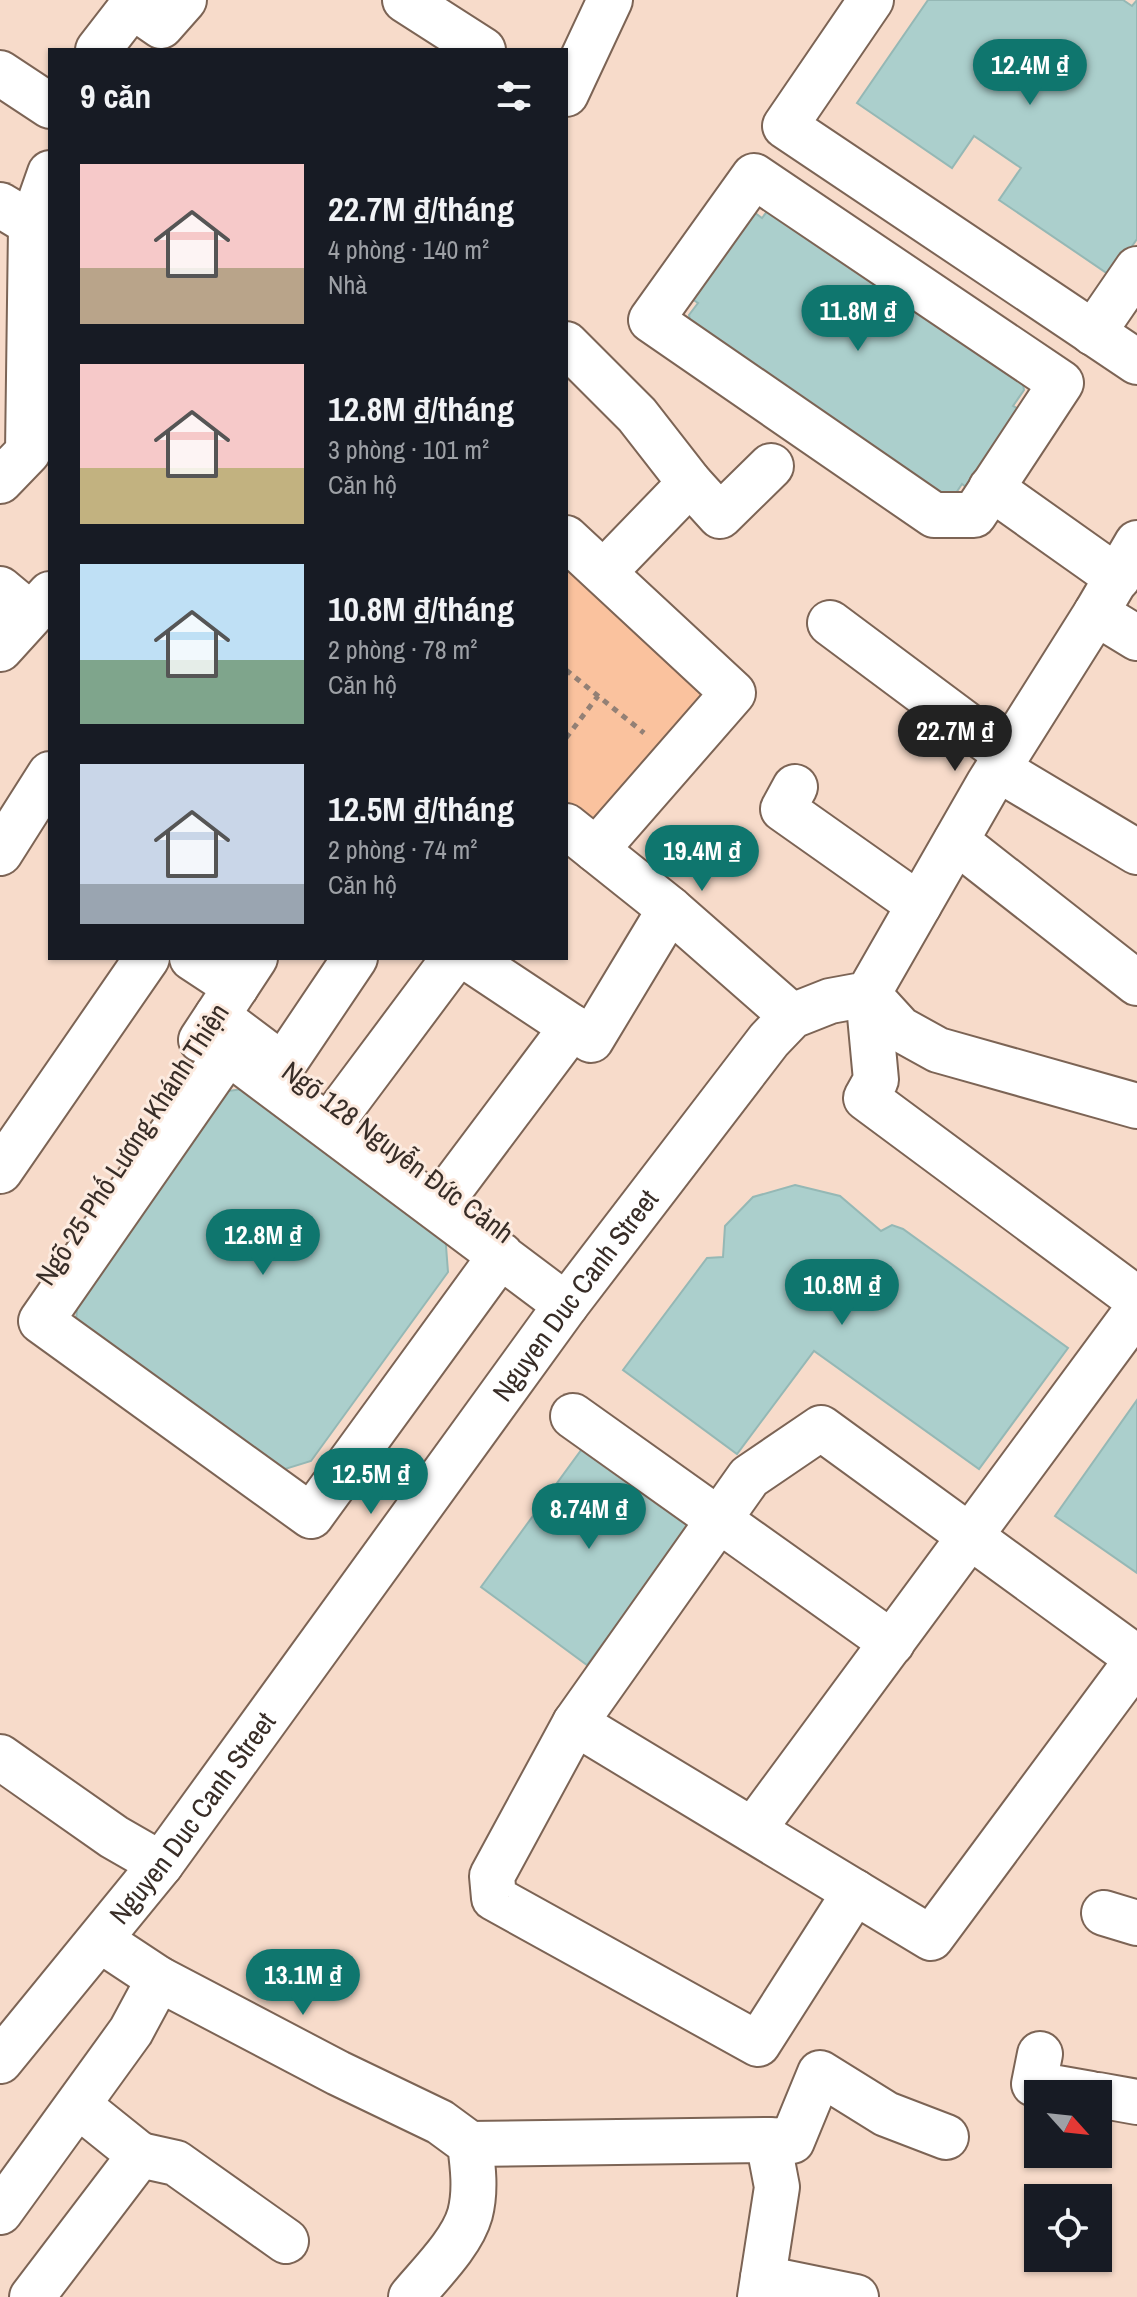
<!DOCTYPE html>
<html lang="vi">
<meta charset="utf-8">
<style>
body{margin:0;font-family:"Archivo Narrow",sans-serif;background:#20242c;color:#f1f3f6;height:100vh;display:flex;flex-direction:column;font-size:30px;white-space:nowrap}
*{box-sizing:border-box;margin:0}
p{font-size:26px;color:#9ea1a6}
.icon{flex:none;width:44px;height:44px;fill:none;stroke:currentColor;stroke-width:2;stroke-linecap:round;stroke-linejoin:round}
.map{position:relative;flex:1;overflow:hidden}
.panel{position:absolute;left:48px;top:48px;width:520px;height:912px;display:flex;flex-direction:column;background:#171b24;border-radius:0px;box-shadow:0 2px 6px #0004}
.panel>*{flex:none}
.needle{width:52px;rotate:117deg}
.tools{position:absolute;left:1024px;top:2080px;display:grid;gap:16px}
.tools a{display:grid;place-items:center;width:88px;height:88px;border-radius:0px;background:#171b24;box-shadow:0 2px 6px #0004;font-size:40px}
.price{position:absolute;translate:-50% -68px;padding:0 18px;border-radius:28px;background:#0f766e;color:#fff;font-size:26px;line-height:52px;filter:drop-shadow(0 2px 4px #0008)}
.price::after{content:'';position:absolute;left:50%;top:48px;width:24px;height:18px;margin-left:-12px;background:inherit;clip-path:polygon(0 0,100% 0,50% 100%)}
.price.active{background:#222;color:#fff}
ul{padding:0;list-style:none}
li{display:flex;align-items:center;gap:24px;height:200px;padding:0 32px}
li span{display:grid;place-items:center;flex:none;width:224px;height:160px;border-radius:0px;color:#555}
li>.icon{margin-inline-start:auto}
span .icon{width:96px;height:96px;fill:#fffc;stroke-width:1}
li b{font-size:34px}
h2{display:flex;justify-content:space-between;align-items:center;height:96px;padding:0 32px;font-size:34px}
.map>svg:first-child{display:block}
</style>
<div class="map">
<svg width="1137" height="2297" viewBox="0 0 1137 2297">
<rect width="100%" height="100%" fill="#f7dbca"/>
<path fill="#fac29e" d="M566 547 724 693 596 843 566 820Z"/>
<path fill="#abcfcc" stroke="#95b8b5" stroke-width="2" d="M928 0H1123L1132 6 1137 0V239L1111 276 999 200 1021 168 974 136 952 168 857 103Z
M772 205 1021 373 1024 390 1013 406 1024 412 971 491 962 484 952 499H937L692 329 689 315 698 303 689 297 751 210 762 218Z
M256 1087 445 1233 448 1272 311 1461 282 1470 76 1321 79 1284 215 1093Z
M795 1185 840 1196 881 1231 892 1225 903 1229 1068 1348 979 1469 814 1351 737 1454 623 1370 707 1258 723 1257 725 1226 753 1197Z
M1137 1400V1573L1055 1516Z
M590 1438 697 1516 587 1665 481 1587Z"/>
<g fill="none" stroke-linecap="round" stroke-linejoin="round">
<defs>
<g id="minor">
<path d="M405 0 483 50"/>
<path d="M871 0 785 126 1137 362"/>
<path d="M98 50 132 6 161 26 184 0"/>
<path d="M0 73 50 106"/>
<path d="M566 94 610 0"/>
<path d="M754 176 1061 383 974 515H934L651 320Z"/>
<path d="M0 205 32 224"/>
<path d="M1093 333 1137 269"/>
<path d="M566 344 637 415 690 483 720 516 771 466"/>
<path d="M0 481 28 452 31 227 50 173"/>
<path d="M991 488 1118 578"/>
<path d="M566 538 733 693 596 850"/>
<path d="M604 572 690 483"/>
<path d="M0 589 30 614"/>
<path d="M1096 613 1137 638"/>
<path d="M830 623 1007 755"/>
<path d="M0 649 50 594"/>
<path d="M998 769 1137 852"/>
<path d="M795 787 783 809 919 905"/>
<path d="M566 826 670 909 792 1016"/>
<path d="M956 841 1137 983"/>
<path d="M0 853 50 774"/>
<path d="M192 958 236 987"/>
<path d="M468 958 572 1027"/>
<path d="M868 994 876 1080 866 1098 1137 1299"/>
<path d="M868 994 900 1029 938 1050 1137 1106"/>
<path d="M217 1016 273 1058"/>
<path d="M201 1040 255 958"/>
<path d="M283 1065 355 958"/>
<path d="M342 1108 454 958"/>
<path d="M0 1171 147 958"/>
<path d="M449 1191 572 1027 591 1040 670 909"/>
<path d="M501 1255 311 1516 41 1321 228 1052 566 1305"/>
<path d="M573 1416 892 1643"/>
<path d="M575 1723 931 1938 1137 1660"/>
<path d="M0 1757 114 1837 161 1864"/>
<path d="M753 1830 1137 1310"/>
<path d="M855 1892 758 2044 494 1898 492 1876 575 1723 749 1477 821 1428 1137 1658"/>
<path d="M1104 1913 1137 1923"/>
<path d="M100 1940 159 1979 338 2073 440 2122 470 2144C473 2167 476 2191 470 2214 462 2243 430 2274 411 2297"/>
<path d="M1040 2054 1034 2084 1091 2094"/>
<path id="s1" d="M0 2061 161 1864 566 1305 769 1040 792 1016 830 1001 868 994 989 783 1096 613 1137 543"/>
<path d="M1098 2095 1137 2102"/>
<path d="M768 2140 792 2141 820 2073 886 2114 946 2137"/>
<path d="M470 2144 768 2140 777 2187 760 2297"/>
<path d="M140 2155 176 2163 286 2241"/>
<path d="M0 2212 131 2031 159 1979"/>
<path d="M763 2278 856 2297"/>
<path d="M32 2297 140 2155 79 2106"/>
</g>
</defs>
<use href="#minor" stroke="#7c6455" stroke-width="48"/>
<path stroke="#938075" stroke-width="5" stroke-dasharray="6 6" stroke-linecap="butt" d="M566 670 644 733
M566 738 598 696"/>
<use href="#minor" stroke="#fff" stroke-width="44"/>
</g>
<g text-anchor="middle" stroke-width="6" stroke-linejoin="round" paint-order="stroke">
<g font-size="28" fill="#382d27" stroke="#fcebe0">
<text transform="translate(132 1144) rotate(-57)" y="10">Ngõ 25 Phố Lương Khánh Thiện</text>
<text transform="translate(398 1152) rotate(37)" y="10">Ngõ 128 Nguyễn Đức Cảnh</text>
<text dy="10" stroke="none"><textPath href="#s1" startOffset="958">Nguyen Duc Canh Street</textPath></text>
<text dy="10" stroke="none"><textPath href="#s1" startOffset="310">Nguyen Duc Canh Street</textPath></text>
</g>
</g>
</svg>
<div class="tools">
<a><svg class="needle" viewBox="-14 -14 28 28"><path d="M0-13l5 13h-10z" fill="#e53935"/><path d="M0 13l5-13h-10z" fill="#9ea1a6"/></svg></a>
<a><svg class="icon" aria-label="locate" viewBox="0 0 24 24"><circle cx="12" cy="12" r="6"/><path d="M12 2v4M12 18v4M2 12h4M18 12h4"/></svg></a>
</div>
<b class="price" style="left:1030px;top:107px">12.4M ₫</b>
<b class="price" style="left:858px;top:353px">11.8M ₫</b>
<b class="price active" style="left:955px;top:773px">22.7M ₫</b>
<b class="price" style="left:702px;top:893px">19.4M ₫</b>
<b class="price" style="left:263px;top:1277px">12.8M ₫</b>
<b class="price" style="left:842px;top:1327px">10.8M ₫</b>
<b class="price" style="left:371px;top:1516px">12.5M ₫</b>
<b class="price" style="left:589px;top:1551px">8.74M ₫</b>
<b class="price" style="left:303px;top:2017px">13.1M ₫</b>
<section class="panel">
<h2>9 căn<svg class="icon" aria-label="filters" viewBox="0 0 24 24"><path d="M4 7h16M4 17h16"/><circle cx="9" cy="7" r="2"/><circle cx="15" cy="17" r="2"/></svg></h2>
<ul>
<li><span style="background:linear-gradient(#f6c9c9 65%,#b9a48a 0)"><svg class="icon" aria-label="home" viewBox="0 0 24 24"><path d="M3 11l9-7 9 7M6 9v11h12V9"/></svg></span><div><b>22.7M ₫/tháng</b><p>4 phòng · 140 m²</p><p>Nhà</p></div></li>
<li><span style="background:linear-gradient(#f6c9c9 65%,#c2b280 0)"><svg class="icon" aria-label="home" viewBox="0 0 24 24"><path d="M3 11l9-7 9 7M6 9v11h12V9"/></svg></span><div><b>12.8M ₫/tháng</b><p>3 phòng · 101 m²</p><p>Căn hộ</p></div></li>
<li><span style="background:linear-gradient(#bfe0f5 60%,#7fa58c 0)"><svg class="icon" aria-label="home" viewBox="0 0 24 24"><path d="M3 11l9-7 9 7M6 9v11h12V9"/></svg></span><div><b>10.8M ₫/tháng</b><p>2 phòng · 78 m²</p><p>Căn hộ</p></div></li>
<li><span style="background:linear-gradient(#c9d6e8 75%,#9aa5b1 0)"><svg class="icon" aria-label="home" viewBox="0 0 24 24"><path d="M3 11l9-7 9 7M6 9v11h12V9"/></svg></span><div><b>12.5M ₫/tháng</b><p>2 phòng · 74 m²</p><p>Căn hộ</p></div></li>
</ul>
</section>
</div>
